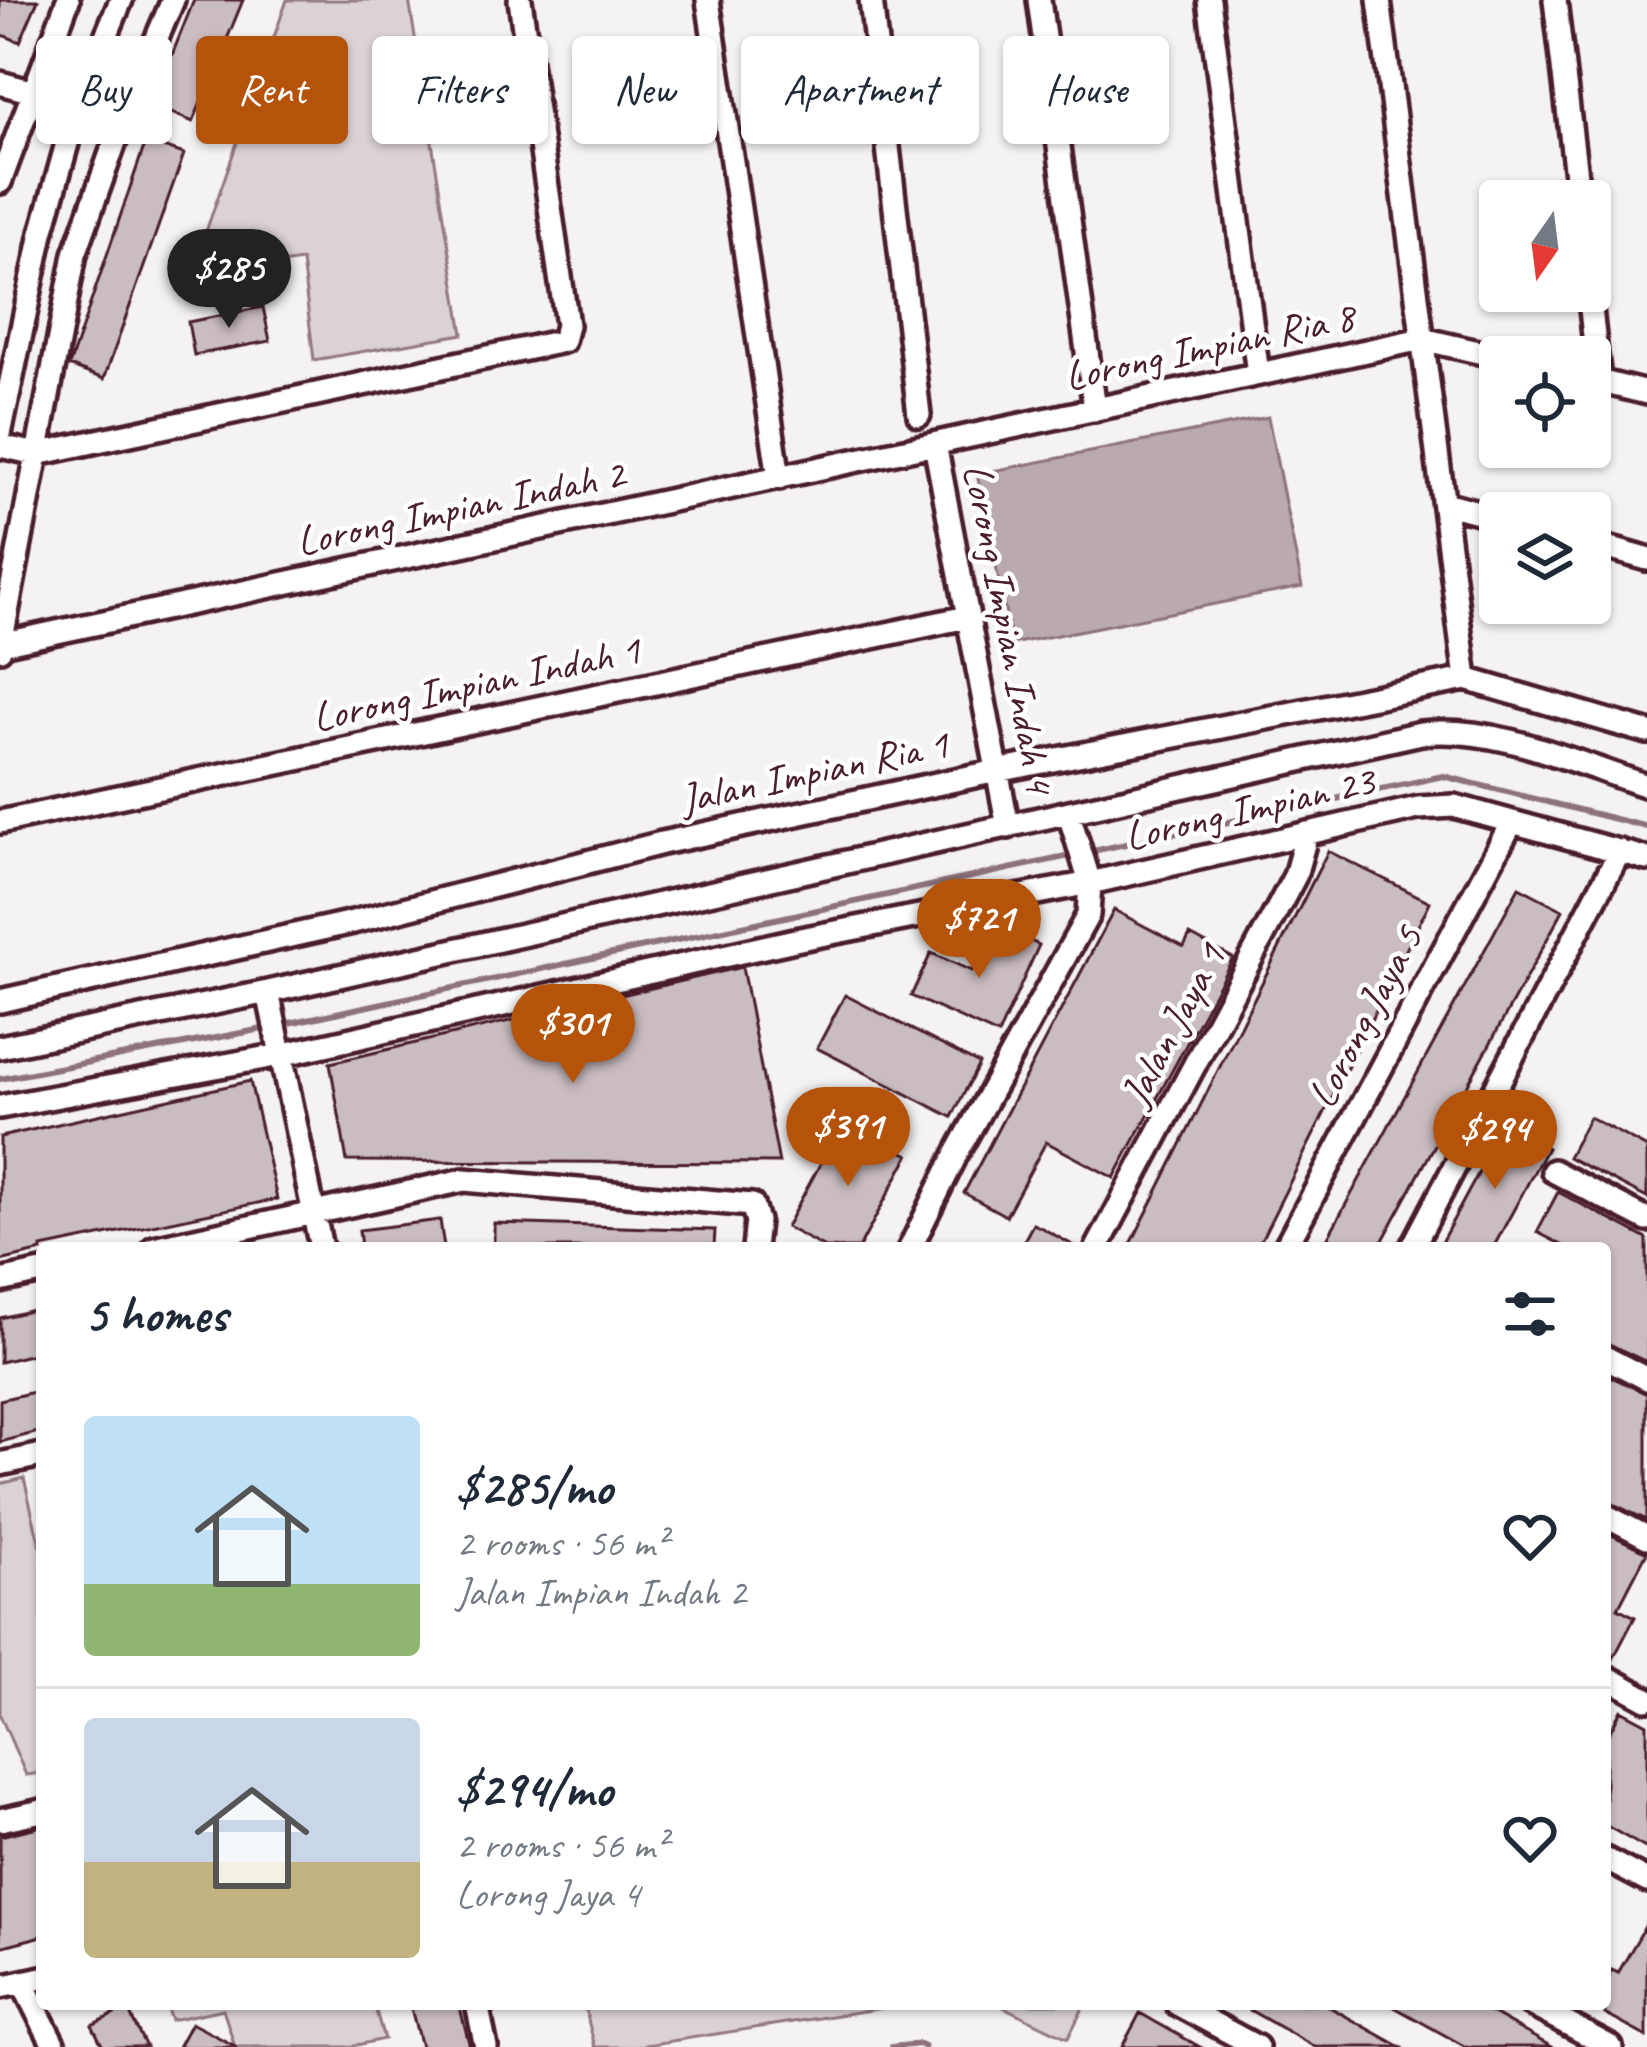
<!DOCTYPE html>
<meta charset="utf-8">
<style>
body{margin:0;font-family:Caveat,sans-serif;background:#f6f6f7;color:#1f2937;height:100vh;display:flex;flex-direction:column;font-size:45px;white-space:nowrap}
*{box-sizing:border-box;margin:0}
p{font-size:39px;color:#747a83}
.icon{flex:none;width:66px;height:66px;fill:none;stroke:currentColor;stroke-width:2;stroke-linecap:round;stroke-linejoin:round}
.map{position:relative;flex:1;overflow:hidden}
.sheet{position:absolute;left:36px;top:1242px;width:1575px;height:768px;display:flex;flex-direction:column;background:#fff;border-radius:12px;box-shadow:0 3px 9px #0004}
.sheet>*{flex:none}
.guide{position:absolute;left:36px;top:36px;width:1575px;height:108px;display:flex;gap:24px}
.needle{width:78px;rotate:194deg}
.tools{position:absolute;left:1479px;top:180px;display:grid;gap:24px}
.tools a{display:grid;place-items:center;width:132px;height:132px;border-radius:12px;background:#fff;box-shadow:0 3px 9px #0004;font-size:60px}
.price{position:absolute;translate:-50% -102px;padding:0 27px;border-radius:42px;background:#b45309;color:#fff;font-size:39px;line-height:78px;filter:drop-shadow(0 3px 6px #0008)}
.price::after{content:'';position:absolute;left:50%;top:72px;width:36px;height:27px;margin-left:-18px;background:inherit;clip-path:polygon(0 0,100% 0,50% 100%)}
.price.active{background:#222;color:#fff}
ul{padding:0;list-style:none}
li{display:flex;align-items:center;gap:36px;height:300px;padding:0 48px}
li+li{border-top:3px solid #e0e1e3}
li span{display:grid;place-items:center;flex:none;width:336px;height:240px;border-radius:12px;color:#555}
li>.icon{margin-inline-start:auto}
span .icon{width:144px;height:144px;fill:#fffc;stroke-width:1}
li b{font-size:51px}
h2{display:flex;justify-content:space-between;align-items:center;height:144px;padding:0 48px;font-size:51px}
.chip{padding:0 42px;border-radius:12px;background:#fff;box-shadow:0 3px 9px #0004;font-size:42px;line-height:108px}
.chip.active{background:#b45309;color:#fff}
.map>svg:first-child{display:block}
</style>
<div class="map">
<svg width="1647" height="2047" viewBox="0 0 1647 2047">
<rect width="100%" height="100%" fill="#f4f2f2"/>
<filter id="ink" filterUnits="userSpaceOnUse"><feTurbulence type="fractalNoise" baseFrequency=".00833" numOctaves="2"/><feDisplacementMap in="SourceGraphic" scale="24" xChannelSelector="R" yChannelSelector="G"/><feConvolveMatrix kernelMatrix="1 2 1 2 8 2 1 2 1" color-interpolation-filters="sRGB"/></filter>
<g filter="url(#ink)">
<path fill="#dbd2d5" stroke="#927880" stroke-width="3" d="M287 0H409L463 334 314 360 302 261 190 277Z
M24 1478 42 1555V1773L26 1775 0 1715V1484Z
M165 2004H374L384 2039 348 2047H235L223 2009 171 2020Z
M584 2004H908L633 2047H595Z
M997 2004H1085L1068 2038Z"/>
<path fill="#baa9ae" stroke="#8d727a" stroke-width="3" d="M1268 417 1302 587 1012 644 977 474Z"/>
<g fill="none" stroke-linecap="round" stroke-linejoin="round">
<path stroke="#8d727a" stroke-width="6" d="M280 1025 1443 776 1647 827
M0 1079 268 1028
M892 2047 919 2044 924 2047"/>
</g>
<path fill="#cabdc1" stroke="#4a1f2b" stroke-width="3" d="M0 0H38L20 42 0 34Z
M194 0H243L193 122 152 105Z
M146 141 184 154 104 379 69 366Z
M263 307 270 341 194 355 188 322Z
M1328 851 1430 902 1257 1248H1129Z
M1519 887 1563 910 1382 1242 1379 1248H1322Z
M1114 910 1184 947 1190 935 1233 958 1114 1178 1046 1142 1006 1216 964 1193Z
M993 924 1039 945 998 1035 911 996 931 953 972 971Z
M742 967 779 1163 347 1161 330 1063Z
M845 995 979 1064 952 1117 817 1048Z
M250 1081 277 1199 42 1248V1251L0 1261V1137Z
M1589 1117 1647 1148V1198L1568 1157Z
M844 1120 909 1155 859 1248H825L786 1227Z
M1504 1126 1547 1148 1507 1222 1493 1248H1438Z
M1558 1192 1647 1239V1362L1605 1342V1248H1568L1537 1232Z
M440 1220 444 1248H361L359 1230Z
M494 1223 715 1230 714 1248H494Z
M1033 1224 1042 1228 1078 1248H1020Z
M42 1308V1352L0 1362V1318Z
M1605 1374 1647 1394V1520L1605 1500Z
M42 1390V1431L0 1442V1400Z
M1605 1532 1647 1552 1618 1608 1635 1617 1611 1663 1605 1661Z
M1621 1710 1647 1724V1849L1605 1825V1741Z
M42 1826V1936L0 1947V1836Z
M1647 1923V2037L1605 2014V1981L1612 1970 1618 1973Z
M410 2004H459L470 2047H421Z
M1239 2004H1324L1401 2047H1315Z
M1389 2004H1475L1552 2047H1466Z
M127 2008 146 2047H103L92 2025Z
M1140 2013 1159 2024 1200 2047H1122Z
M191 2023 237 2047H178Z"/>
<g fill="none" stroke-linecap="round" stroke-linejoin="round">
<defs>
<path id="minor" d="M708 0 779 478
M871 0 919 415
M1039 0 1095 410
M1209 0 1258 374
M1379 0 1466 679
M1555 0 1579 201
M0 83 78 104
M0 182 68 0
M1589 291 1599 381
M1590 379 1647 393
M0 434 42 233 78 104 121 0
M935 444 1008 827
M0 446 37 454 563 341 567 325 520 0
M1444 503 1500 518
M1590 543 1647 559
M1 644 1422 339 1500 357
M0 649 75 254 127 108 173 0
M0 822 967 617
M268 992 321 1248
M0 1001 353 922 662 843 997 771 1466 679 1647 732
M0 1047 268 992 1421 733C1497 725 1575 763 1647 786
M0 1107 280 1055 795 940 1090 883 1418 808 1454 806 1647 859
M1553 1171 1647 1220
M154 1248 464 1180 752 1205 757 1221 754 1248
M910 1248 958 1151 1088 915 1090 883 1069 814
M1097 1248 1295 876 1307 833
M1285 1248 1512 822
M1412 1248 1620 851
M0 1281 42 1272
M1605 1357 1647 1379
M0 1464 42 1455
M1605 1515 1647 1537
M1605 1676 1647 1699
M0 1820 42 1811
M1605 1859 1647 1881
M22 1982 55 2047
M0 1987 42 1978
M477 2004 486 2047
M1177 2004 1257 2047
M1530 2004 1611 2047"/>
</defs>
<use href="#minor" stroke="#4a1f2b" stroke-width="30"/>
<use href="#minor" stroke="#fff" stroke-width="21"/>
</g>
</g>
<g text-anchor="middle" stroke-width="9" stroke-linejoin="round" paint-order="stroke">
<g font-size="42" fill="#4a1f2b" stroke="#fff">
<text transform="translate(1209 345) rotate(-12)" y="15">Lorong Impian Ria 8</text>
<text transform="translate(460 506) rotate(-12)" y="15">Lorong Impian Indah 2</text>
<text transform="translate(1010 628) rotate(79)" y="15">Lorong Impian Indah 4</text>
<text transform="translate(476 682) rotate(-12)" y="15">Lorong Impian Indah 1</text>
<text transform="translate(814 770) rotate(-12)" y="15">Jalan Impian Ria 1</text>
<text transform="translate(1249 807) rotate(-13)" y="15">Lorong Impian 23</text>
<text transform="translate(1364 1016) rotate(-62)" y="15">Lorong Jaya 5</text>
<text transform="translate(1172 1024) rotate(-62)" y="15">Jalan Jaya 1</text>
</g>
</g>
</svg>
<div class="tools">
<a><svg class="needle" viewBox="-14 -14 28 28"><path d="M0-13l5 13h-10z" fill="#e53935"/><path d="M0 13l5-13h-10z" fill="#747a83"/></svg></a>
<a><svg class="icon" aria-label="locate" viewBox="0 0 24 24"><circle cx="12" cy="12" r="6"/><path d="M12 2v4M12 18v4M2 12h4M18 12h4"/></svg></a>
<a><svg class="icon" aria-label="layers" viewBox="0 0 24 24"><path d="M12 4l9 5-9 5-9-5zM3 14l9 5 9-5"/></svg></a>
</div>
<b class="price active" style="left:229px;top:331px">$285</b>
<b class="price" style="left:979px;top:981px">$721</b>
<b class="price" style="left:573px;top:1086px">$301</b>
<b class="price" style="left:848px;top:1189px">$391</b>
<b class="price" style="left:1495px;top:1192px">$294</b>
<div class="guide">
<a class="chip">Buy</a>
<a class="chip active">Rent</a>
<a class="chip">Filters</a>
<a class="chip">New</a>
<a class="chip">Apartment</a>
<a class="chip">House</a>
</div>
<section class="sheet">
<h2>5 homes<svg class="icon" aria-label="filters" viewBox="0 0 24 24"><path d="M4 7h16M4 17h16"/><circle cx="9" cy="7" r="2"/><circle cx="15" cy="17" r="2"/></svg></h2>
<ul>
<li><span style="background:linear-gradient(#bfe0f5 70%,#8fb573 0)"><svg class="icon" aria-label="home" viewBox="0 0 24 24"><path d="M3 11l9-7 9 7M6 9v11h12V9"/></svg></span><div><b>$285/mo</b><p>2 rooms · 56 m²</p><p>Jalan Impian Indah 2</p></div><svg class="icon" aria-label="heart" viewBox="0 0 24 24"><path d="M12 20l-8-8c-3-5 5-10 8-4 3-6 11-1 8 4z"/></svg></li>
<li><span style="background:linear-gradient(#c9d6e8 60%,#c2b280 0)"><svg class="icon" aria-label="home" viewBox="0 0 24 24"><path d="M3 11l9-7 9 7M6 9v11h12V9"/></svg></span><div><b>$294/mo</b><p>2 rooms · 56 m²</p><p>Lorong Jaya 4</p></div><svg class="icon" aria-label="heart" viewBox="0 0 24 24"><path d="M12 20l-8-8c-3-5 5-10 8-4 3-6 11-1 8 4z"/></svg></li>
</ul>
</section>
</div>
